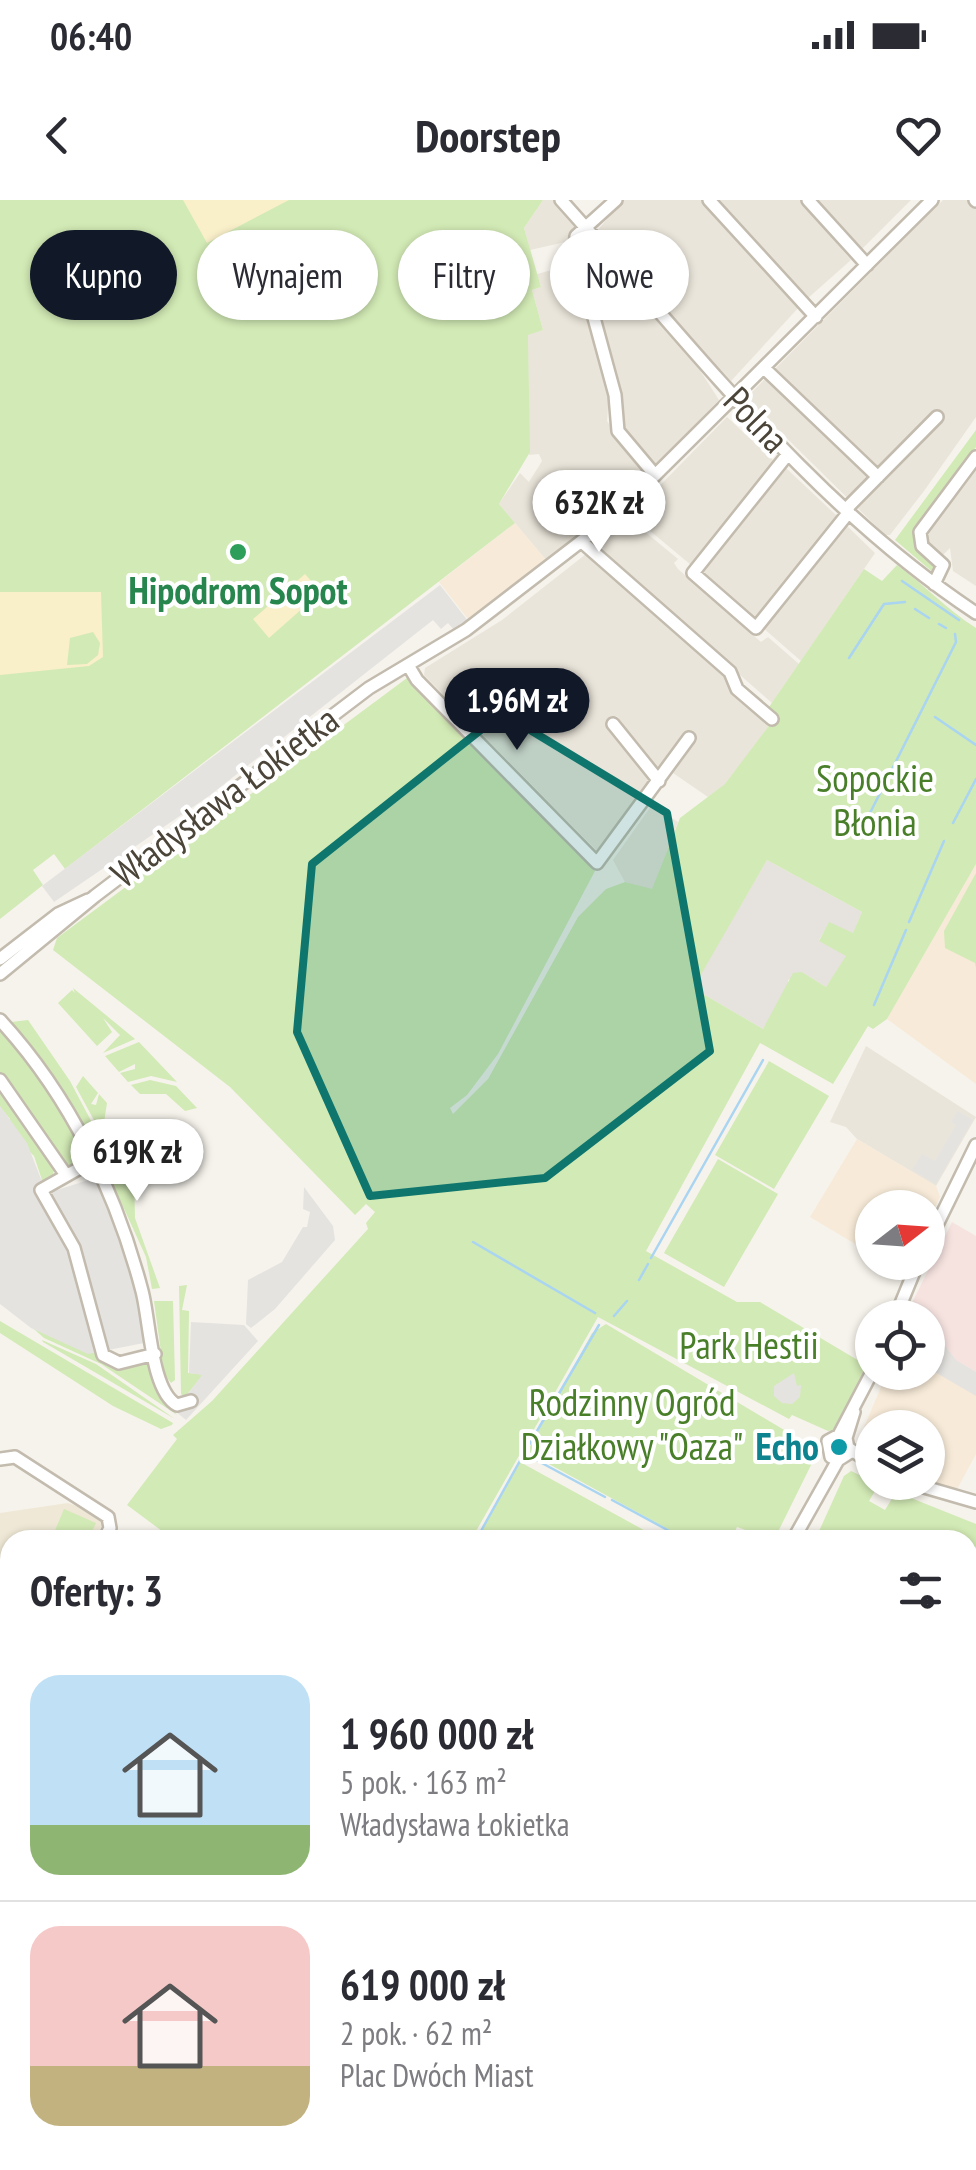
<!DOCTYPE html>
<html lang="pl">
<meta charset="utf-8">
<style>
body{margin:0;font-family:"PT Sans Narrow",sans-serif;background:#f7f7f7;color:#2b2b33;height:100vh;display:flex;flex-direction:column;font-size:38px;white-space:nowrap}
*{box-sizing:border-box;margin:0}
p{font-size:32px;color:#7c7c81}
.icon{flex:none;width:55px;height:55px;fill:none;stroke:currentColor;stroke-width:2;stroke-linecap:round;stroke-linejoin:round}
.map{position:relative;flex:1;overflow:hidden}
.details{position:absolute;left:0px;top:1330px;width:978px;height:640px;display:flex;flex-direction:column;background:#fff;border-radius:30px 30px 0 0;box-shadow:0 2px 8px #0004}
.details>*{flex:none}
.guide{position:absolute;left:30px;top:30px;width:918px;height:90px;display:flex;gap:20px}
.needle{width:65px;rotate:73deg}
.tools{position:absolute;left:855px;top:990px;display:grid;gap:20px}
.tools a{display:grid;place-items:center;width:90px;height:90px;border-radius:50%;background:#fff;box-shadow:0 2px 8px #0004;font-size:50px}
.price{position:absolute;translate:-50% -85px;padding:0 22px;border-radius:35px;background:#fff;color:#222;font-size:32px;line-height:65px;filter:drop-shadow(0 2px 5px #0008)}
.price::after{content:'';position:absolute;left:50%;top:60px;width:30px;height:22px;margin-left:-15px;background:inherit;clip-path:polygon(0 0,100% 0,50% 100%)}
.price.current{background:#111827;color:#fff}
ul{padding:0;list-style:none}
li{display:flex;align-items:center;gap:30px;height:250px;padding:0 30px}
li+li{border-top:2px solid #e1e1e2}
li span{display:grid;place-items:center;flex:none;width:280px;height:200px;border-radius:30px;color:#555}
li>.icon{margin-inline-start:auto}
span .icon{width:120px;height:120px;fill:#fffc;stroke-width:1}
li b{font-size:42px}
h2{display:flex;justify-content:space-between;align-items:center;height:120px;padding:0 30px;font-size:42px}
.chip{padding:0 35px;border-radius:45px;background:#fff;box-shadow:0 2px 8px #0004;font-size:35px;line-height:90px}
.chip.current{background:#111827;color:#fff}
.status{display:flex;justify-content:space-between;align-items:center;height:70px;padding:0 50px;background:#fff;direction:ltr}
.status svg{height:28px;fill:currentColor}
header{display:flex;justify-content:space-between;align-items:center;height:130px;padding:0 30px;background:#fff;font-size:45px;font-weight:800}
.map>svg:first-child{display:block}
</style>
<div class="status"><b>06:40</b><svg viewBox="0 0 49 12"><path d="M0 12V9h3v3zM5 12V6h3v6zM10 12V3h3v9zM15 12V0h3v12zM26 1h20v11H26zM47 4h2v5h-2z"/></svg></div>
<header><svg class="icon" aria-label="back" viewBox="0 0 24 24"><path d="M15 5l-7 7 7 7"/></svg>Doorstep<svg class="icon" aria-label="heart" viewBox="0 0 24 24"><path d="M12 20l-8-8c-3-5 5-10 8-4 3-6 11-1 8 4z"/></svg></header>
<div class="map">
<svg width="976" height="1970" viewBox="0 0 976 1970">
<rect width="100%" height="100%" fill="#f6f3ec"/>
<path fill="#eae5da" d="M543 0H553L578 27 570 41 530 50 524 28Z
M623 0H702L800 106 731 181 597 31Z
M716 0H800L851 60 807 99Z
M814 0H911L861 50Z
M943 0H976V217L924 291 890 335H885L746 198Z
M585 36 696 164 719 200 656 265H651L625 234 622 205 579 49Z
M574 64 609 194 607 221 645 276 547 361 499 304 520 273 529 282 542 261 539 254 529 255 528 134 543 130 532 90 541 87 537 74Z
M727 217 776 263 691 365 631 315Z
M976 266V386L953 371 950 348 943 355 927 343 925 335Z
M786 268 837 316V322L754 419 697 371Z
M627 317 678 359 674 363 678 369 761 442 768 437 799 464 772 503 602 354 597 345Z
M846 325 875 353 801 461 762 427Z
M586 354 732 482 769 526 725 585 708 597 673 573 695 541 688 531 662 569 655 568 617 516 607 524 648 579 649 588 605 651 598 652 424 475 425 468 502 420Z
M652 605 678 622 652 690 625 682 613 660Z
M866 846 976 917 936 986 857 939 846 927 830 922Z"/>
<path fill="#f7ead8" d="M515 323 547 361 468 419 439 382Z
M976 664V884L887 819Z
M857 939 936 986 940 997 928 1022V1008H872V1054L810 1017Z
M928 1124 956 1160 976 1172V1254L956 1291 928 1282V1228H872V1255L863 1250 859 1239 887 1173 928 1172Z"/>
<path fill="#e6e2dd" d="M767 660 862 712 853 734 829 723 819 740 847 756 826 787 802 772 788 780V790L763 829 698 791V778Z"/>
<path fill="#efe8d6" d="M68 1303 101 1315 104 1321 95 1340H10V1488L0 1491V1313Z"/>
<path fill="#f6e3e0" d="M952 1022 976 1036V1172L956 1161 928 1124V1118L912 1103Z"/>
<path fill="#d2eab5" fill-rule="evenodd" d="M0 0H543L524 28 541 87 532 90 543 130 528 135 530 252 499 304 515 323 65 669 54 654 33 670 43 685 0 719Z
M976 230V247L914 335 916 349 936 365 935 374 895 340Z
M897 365C926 386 946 409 976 428V664L887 819 873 829 868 826 833 884 760 843 646 1051 737 1102H760L866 1165 837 1229 828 1231 792 1215 789 1219 598 1117 471 1340H168L170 1337 127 1305 177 1239 173 1235 212 1201 368 1029 366 1023 375 1012 366 1004 355 1015 230 887 53 750 57 738 407 478 595 671 498 854 467 895 450 908 453 914 488 879 578 717 606 689 625 682 652 689 680 618 725 584 777 515 769 507 864 369 882 381ZM767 660 862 712 853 733 829 722 819 741 846 756 826 787 802 772 793 773 763 829 698 791 699 778Z
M976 673V768L975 763 945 748 944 731Z
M73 788 135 839 103 853 120 835 103 818 112 832 97 846 58 803 72 790 75 793Z
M28 820 70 881 108 953 100 957 59 886 11 822Z
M0 829 50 891 85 952 81 964 67 968 0 874Z
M139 842 177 882 151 876 128 882 120 873 135 869V864L119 872 105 856Z
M769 861 829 896 774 989 715 955Z
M83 876 98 893 91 904 96 905 99 894 107 903 102 935 76 887Z
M150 880 176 886 197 908 185 911 166 894H140L131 885Z
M0 885 55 967 52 978 43 983 34 956 7 930 10 919 0 907Z
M718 959 778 994 724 1087 664 1053Z
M114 963 134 977 135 1018 160 1088 152 1089 146 1057 106 969Z
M187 1085 182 1110 189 1111 188 1173 206 1174 208 1168 211 1173 207 1178 203 1175 185 1197 181 1194 179 1086Z
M154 1101H173L175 1180 171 1183 164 1174Z
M0 1121 173 1223 172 1225 161 1229 113 1206 0 1133Z
M27 1123 94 1151 108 1166 149 1162 157 1191 177 1215 101 1164 44 1138Z
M606 1124 811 1246 807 1255 814 1259 774 1340 737 1327 731 1340H688L527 1252 592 1133Z
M42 1140 96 1164 175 1219 43 1142Z
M520 1262 662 1340H477Z
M851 1271 866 1278 875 1291 869 1301 885 1310 896 1292 976 1324V1346L968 1358V1340H815L844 1276Z
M64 1309 96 1323 88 1340H51Z
M10 1585V1780L0 1782V1603Z
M10 1817V1906L0 1903V1823Z
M76 1960H163L164 1970H103L90 1962 84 1967Z
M167 1960H328L348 1966 352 1960 374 1970H168Z
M405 1960H608L627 1970H400Z"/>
<path fill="#f9efc9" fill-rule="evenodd" d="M183 0H289L207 43Z
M266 68 344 83 337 117 260 103Z
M305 374 321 392 269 438 253 419Z
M0 392H101L103 457 89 466 0 475ZM93 432 100 443 98 455 87 464 67 465 70 438Z
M976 1446V1557L968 1573V1459Z
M688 1960H776L771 1970H682Z"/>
<path fill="#e5e3e0" d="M440 385 468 421 454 430 448 423 441 429 433 420 209 596 54 702 42 686Z
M0 906 27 943 41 979 57 990 98 977 132 1065 149 1142 88 1154 31 1128 0 1104Z
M958 911 973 920 936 984 912 970 922 954 935 961 956 925 951 922Z
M304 987 333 1026 335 1040 275 1109 251 1128 246 1124 248 1080 282 1062 303 1027H307L310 1012 303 1009Z
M191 1122 244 1125 258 1141 186 1220 175 1211 202 1175 189 1173Z
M928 1124 956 1160 976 1172V1196L928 1168Z
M794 1173 797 1186 801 1185 800 1197 792 1204 782 1203 774 1196V1186Z"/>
<path fill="#a9d4f2" d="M976 1557V1970H771L776 1960H968V1573Z"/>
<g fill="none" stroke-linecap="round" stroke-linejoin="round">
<path stroke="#a9d4f2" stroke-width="2.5" d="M902 381 959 420
M915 409 929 418
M939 424 946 428
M849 458 884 404 905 402
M935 517 976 545
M868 617 956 442 955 434
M953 623 976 579
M909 722 944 641
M874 805 906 730
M473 1042 595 1113
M651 1058 763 860
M639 1080 648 1064
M614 1116 627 1101
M525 1254 605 1297
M523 1255 599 1125
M612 1300 686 1340
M476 1340 521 1259
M6 1901 10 1902
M6 1953 10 1951
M20 1960 27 1970
M281 1960 316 1970"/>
<defs>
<path id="minor" d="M561 0C692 145 811 304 976 413
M616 0 576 36 575 48 615 195 618 231 655 275
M709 0 816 117
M808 0 867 65
M975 0 976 1
M764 168 878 277
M788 254 693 373 756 428 849 312
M846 309 937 217
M582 342 730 472 737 489 772 519
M934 384 943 365 922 346 920 332 976 257
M408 465 417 480 597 663 689 538
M613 524 659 581
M0 759 58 714 88 700
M0 774 95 696 369 488 466 430 614 316 932 0
M0 820C70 896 116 992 142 1091 150 1121 151 1191 177 1205L191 1201
M0 880 66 975
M94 960 41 990 74 1048 103 1155 119 1163 155 1154
M928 1043 976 945
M895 1118 918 1062
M850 1249 872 1264
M831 1257 828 1241 839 1235 872 1172
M0 1259 15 1257 108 1317 110 1328 104 1340
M907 1282 976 1302
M793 1340 838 1260 849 1253 846 1238 854 1212
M968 1388 976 1380
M0 1572 10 1549
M0 1965 5 1970
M391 1970 396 1960
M638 1970 644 1960"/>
</defs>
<use href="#minor" stroke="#c2bbae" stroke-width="16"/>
<use href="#minor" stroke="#fff" stroke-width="11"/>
<path stroke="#9a9a9a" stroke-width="2.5" d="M0 1910 10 1912
M0 1927 10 1933
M48 1960 59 1970
M160 1960 162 1970"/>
</g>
<path fill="#0f766e" fill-opacity="0.2" stroke="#0f766e" stroke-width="8" stroke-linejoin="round" d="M502 513 667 613 710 851 545 978 370 996 297 832 312 664Z"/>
<circle fill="#2e9e5b" stroke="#fff" stroke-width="4" cx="238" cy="352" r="10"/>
<circle fill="#0f9aa8" stroke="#fff" stroke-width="4" cx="839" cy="1247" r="10"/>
<g text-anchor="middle" stroke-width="8" stroke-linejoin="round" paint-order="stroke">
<g font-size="38" fill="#4b4439" stroke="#fff">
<text transform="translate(756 220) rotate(46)" y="13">Polna</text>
<text transform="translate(225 597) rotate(-37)" y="13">Władysława Łokietka</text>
</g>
<g font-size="38" font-weight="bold" fill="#27864d" stroke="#fff">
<text x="238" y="404">Hipodrom Sopot</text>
</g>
<g font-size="38" fill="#4a7f2a" stroke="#fff">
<text x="875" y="592">Sopockie<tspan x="875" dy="44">Błonia</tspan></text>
<text x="749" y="1159">Park Hestii</text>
<text x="632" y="1216">Rodzinny Ogród<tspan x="632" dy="44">Działkowy "Oaza"</tspan></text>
</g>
<g font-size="38" font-weight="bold" fill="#0d838f" stroke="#fff" text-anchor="end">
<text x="819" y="1260">Echo</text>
</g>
</g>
</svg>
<div class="tools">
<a><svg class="needle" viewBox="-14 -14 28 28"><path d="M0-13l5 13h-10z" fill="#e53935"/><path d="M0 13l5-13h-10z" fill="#7c7c81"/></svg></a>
<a><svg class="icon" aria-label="locate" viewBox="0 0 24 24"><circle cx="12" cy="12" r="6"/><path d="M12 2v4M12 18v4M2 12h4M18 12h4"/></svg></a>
<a><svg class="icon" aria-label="layers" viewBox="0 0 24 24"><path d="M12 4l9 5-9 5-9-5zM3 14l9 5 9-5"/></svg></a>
</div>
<b class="price" style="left:599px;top:355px">632K zł</b>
<b class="price current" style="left:517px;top:553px">1.96M zł</b>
<b class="price" style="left:137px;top:1004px">619K zł</b>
<div class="guide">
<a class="chip current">Kupno</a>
<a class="chip">Wynajem</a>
<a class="chip">Filtry</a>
<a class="chip">Nowe</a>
</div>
<section class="details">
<h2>Oferty: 3<svg class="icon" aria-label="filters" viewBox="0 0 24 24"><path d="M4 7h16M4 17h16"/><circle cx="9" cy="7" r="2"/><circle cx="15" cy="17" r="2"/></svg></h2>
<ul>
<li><span style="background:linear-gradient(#bfe0f5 75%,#8fb573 0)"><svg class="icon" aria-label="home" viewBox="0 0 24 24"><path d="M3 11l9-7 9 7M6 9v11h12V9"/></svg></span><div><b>1 960 000 zł</b><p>5 pok. · 163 m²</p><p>Władysława Łokietka</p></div></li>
<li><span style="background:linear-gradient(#f6c9c9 70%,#c2b280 0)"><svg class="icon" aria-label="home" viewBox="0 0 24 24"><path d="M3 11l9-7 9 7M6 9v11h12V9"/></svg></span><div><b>619 000 zł</b><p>2 pok. · 62 m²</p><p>Plac Dwóch Miast</p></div></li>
</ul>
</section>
</div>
